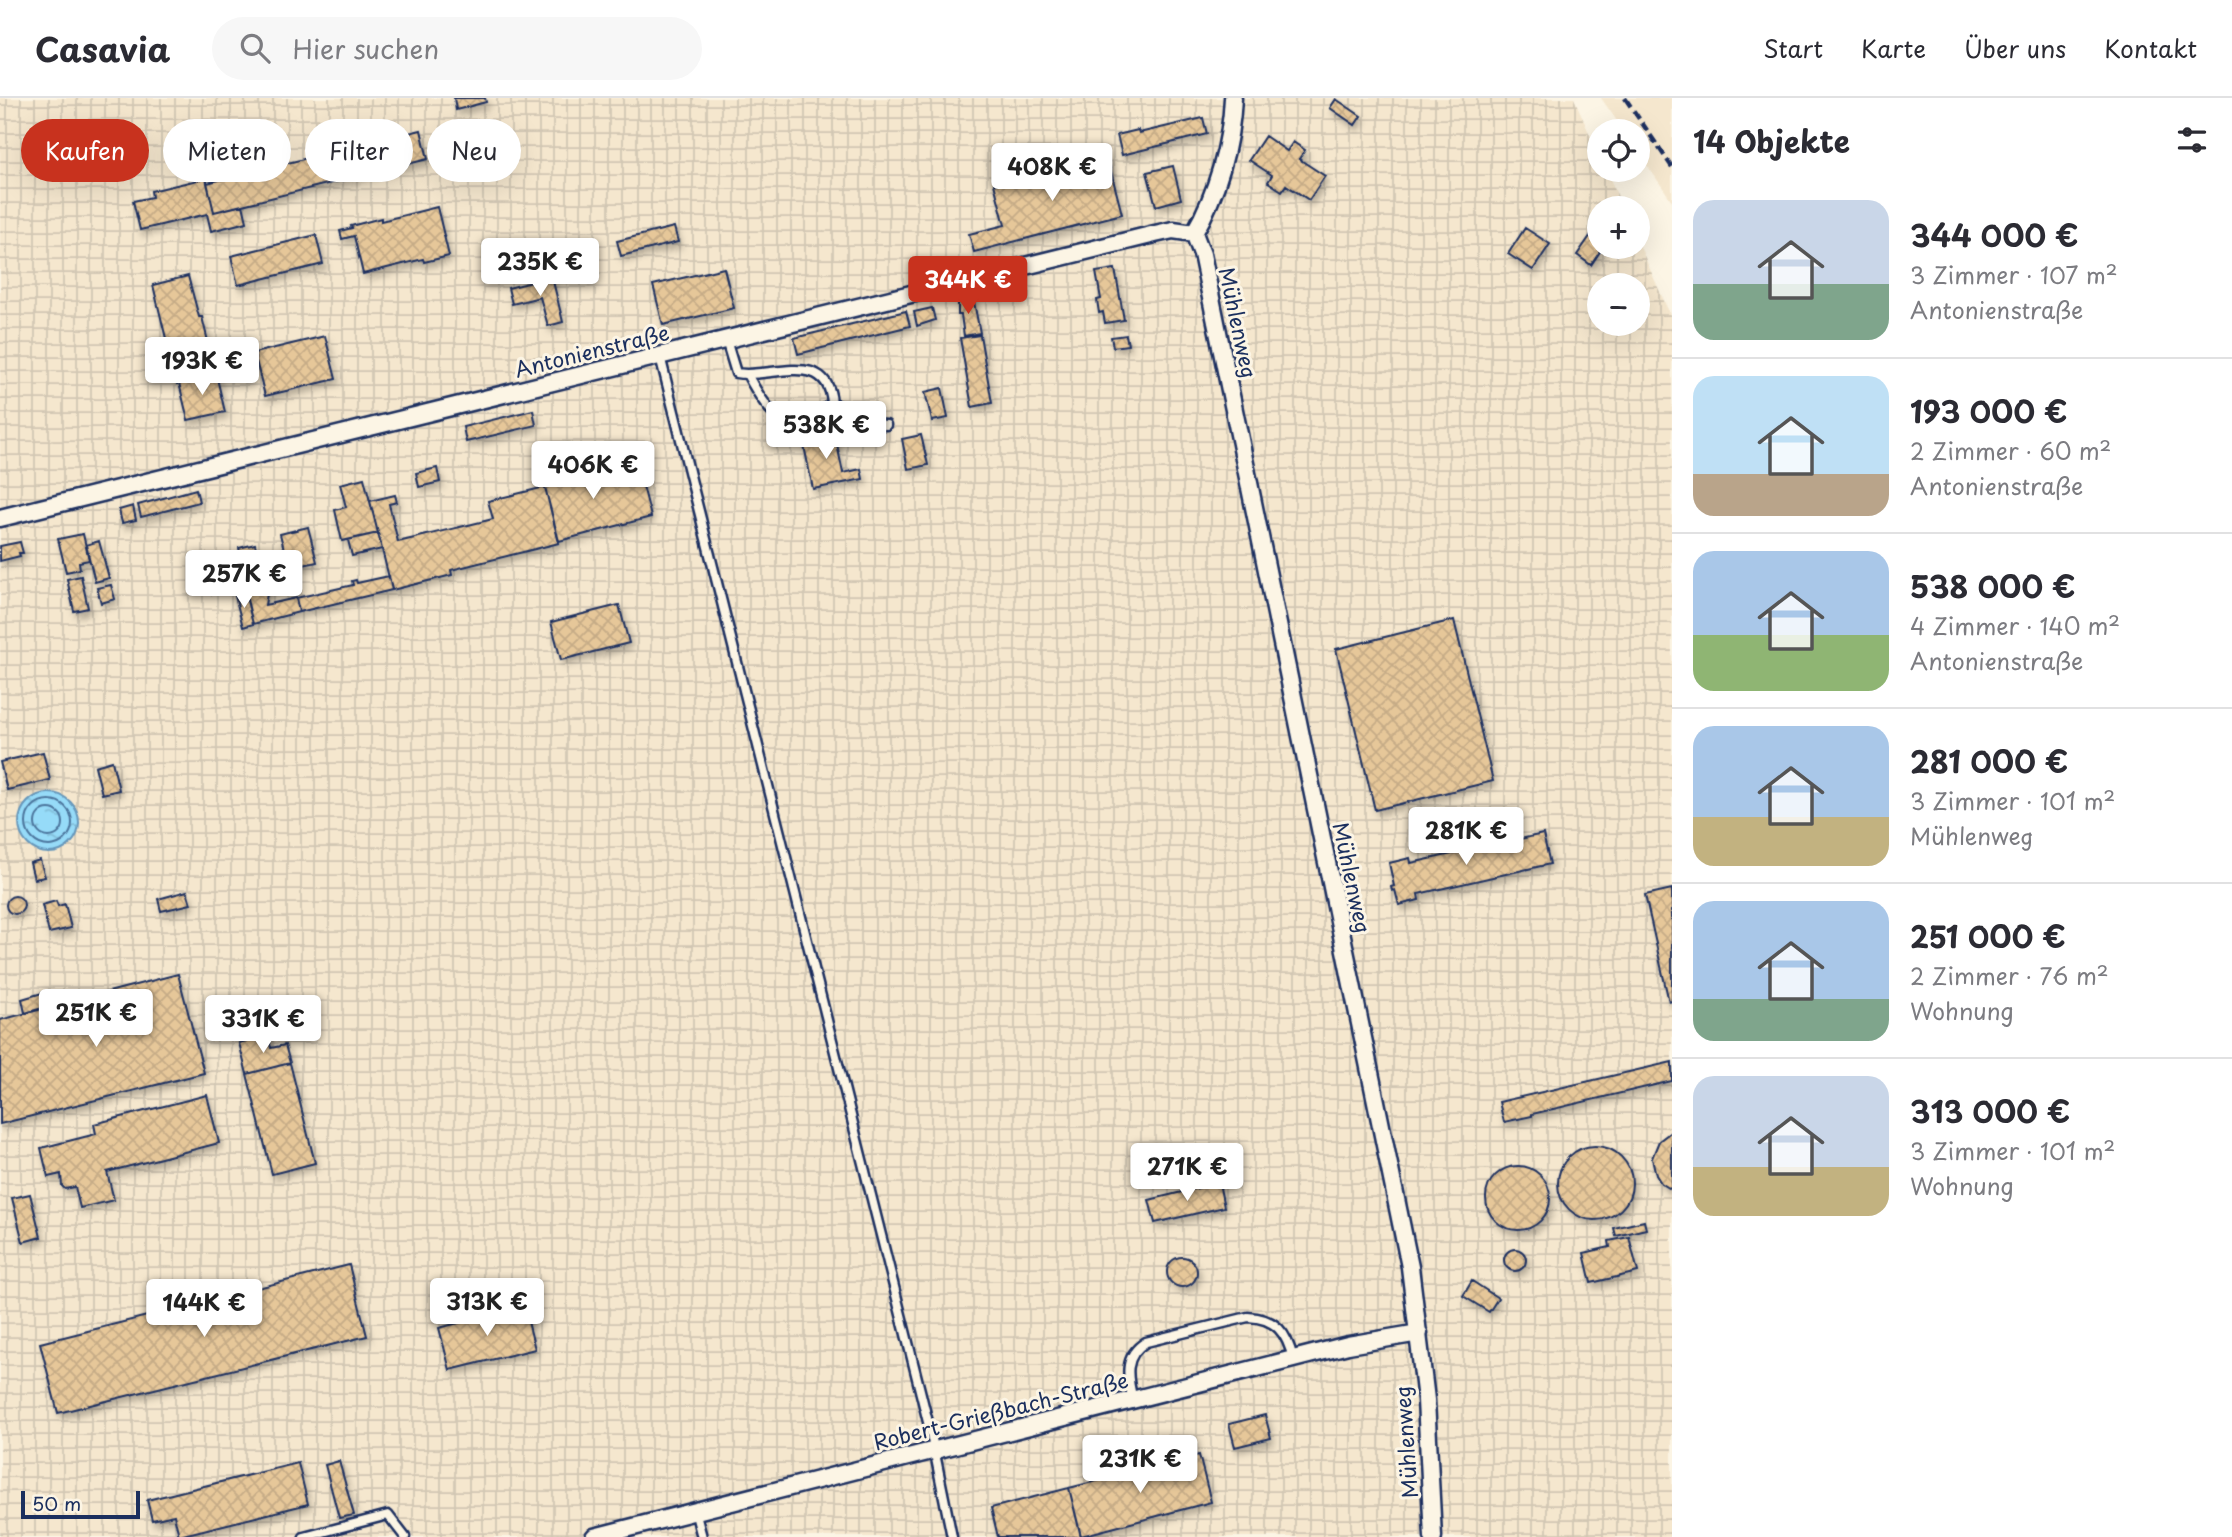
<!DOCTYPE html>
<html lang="de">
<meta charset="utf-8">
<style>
body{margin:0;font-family:"Playpen Sans",sans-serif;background:#f7f7f7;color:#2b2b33;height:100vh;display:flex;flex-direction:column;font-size:26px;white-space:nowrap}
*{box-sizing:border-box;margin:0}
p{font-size:23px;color:#7c7c81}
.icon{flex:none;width:38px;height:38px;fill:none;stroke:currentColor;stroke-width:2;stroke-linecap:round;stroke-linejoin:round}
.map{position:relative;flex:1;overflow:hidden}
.sheet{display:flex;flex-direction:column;background:#fff;width:560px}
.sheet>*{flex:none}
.hud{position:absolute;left:21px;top:21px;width:665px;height:63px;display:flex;gap:14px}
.controls{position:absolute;left:1587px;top:21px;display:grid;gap:14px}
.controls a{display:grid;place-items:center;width:63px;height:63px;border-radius:50%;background:#fff;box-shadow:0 7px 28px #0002;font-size:35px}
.scale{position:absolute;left:21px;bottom:18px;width:119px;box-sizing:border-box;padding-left:7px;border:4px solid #1b2f5e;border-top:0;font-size:19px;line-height:24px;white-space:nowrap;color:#1b2f5e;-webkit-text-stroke:5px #fcf5e5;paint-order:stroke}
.price{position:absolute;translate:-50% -60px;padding:0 16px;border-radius:7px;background:#fff;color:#222;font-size:23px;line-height:46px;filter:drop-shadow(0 2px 4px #0008)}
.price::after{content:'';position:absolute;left:50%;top:42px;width:21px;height:16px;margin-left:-10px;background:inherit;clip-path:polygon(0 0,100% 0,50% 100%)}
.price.current{background:#c8321e;color:#fff}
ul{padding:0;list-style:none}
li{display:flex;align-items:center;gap:21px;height:175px;padding:0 21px}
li+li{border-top:2px solid #e1e1e2}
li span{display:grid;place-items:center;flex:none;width:196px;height:140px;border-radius:21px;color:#555}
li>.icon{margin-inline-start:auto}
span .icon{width:84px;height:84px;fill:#fffc;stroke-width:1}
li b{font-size:30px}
h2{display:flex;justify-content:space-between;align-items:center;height:84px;padding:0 21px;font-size:30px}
.chip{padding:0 24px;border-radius:32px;background:#fff;box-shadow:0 7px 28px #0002;font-size:24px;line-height:63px}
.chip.current{background:#c8321e;color:#fff}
header{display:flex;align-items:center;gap:42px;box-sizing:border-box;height:98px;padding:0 35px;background:#fff;border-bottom:2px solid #e1e1e2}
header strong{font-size:33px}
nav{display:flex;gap:38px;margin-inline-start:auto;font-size:24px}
.search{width:490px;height:63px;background:#f7f7f7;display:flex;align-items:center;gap:18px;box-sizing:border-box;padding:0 24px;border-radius:38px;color:#7c7c81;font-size:26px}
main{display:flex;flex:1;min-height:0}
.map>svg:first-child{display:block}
</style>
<header>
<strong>Casavia</strong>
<div class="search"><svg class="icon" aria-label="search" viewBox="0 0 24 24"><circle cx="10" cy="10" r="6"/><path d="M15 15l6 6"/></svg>Hier suchen</div>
<nav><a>Start</a><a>Karte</a><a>Über uns</a><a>Kontakt</a></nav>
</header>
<main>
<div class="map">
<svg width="1672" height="1439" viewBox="0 0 1672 1439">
<defs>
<pattern id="industrial-grid" width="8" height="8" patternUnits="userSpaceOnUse" patternTransform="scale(1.75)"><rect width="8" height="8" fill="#f5e7ce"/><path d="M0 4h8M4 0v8" fill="none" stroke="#d1c6b3"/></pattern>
<pattern id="water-ripples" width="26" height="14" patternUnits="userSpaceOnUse" patternTransform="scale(1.75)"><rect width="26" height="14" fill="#96dbf8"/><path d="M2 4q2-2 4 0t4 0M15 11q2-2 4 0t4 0" fill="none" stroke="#81bcd7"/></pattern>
<pattern id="building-cross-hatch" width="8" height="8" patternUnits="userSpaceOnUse" patternTransform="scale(1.75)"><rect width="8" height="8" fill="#e6c799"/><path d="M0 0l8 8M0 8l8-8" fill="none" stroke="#c5ab86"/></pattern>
<filter id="shadow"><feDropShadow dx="3" dy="5" stdDeviation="3.5" flood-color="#0004"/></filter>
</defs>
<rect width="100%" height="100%" fill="#fcf5e5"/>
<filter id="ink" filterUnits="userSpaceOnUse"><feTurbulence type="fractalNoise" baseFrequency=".0143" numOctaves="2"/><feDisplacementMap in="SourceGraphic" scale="14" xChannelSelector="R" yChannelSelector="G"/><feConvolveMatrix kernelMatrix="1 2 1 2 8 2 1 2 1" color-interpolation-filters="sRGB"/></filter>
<g filter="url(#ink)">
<path fill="#f5e7ce" d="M1601 0H1672V103L1638 54V33H1624Z"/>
<path fill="url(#industrial-grid)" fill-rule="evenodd" d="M0 0H1574L1599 58 1600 72H1606L1623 110H1600V149H1638V144L1672 221V1439H0ZM1600 187H1638V226H1600Z"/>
<path fill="url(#water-ripples)" stroke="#6596ba" stroke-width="2" d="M19 725a30 30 0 1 1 60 0a30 30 0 1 1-60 0Z"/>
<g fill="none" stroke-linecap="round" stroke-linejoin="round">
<path stroke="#4c749c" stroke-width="2" d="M26 725a23 23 0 1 1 46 0a23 23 0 1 1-46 0Z
M35 725a14 14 0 1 1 28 0a14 14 0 1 1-28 0Z"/>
</g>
<path fill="url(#building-cross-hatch)" stroke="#1b2f5e" stroke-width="2" filter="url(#shadow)" d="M454 0H485L486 4 456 12Z
M1336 1 1361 18 1355 27 1330 10Z
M1203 20 1207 36 1122 57 1117 37 1138 32 1139 35Z
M421 32 428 61 214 114 207 85Z
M1265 38 1287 53 1293 44 1305 52 1299 61 1325 78 1309 102 1286 87 1282 93 1268 84 1272 77 1249 62Z
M1107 58 1122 116 974 154 969 136 1005 127 994 86Z
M1173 68 1181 101 1156 108 1147 74Z
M206 80 214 114 243 107 247 124 211 133 207 116 140 132 133 103 152 99 151 93Z
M437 109 449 158 424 164 423 161 363 176 354 138 342 141 340 133 352 130 351 128 381 120V123Z
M674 129 678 144 621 158 617 143Z
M1525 130 1550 146 1533 172 1508 156Z
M1593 134 1600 139V149H1603L1591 167 1577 157Z
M316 137 323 166 238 187 231 158Z
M724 170 734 210 663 227 653 187Z
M1115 171 1124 222 1105 225 1103 214 1099 215 1097 202 1101 201 1096 174Z
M188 178 199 219H202L216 276 177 286 153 187Z
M552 179 563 224 548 228 540 199 512 206 508 190Z
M973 199 980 235 964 238 961 217H958V201Z
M932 210 935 222 917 228 914 214Z
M906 213 910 228 798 256 794 240Z
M980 237 992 305 972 309 960 240Z
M1126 237 1128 247 1113 249 1111 239Z
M325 238 336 281 265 298 254 255Z
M216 276 225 314 188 322 179 285Z
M942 290 948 320 932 323 925 294Z
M533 312 536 327 466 344 463 329Z
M834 332 843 375 861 371 863 381 813 391 802 338Z
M921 337 928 367 908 371 902 341Z
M600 363 606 385 640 376 651 419 559 443 542 378Z
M437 370 440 384 419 389 416 375Z
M364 380 378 435 342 443 335 412 346 409 340 386Z
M545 389 559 445 451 472 452 477 392 492 370 403 395 397 397 404 389 406 398 444 493 421 488 403Z
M196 391 199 404 141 419 138 407Z
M133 408 136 422 122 425 119 412Z
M308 429 317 464 289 470 280 436Z
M378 435 382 451 352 458 348 442Z
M83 436 89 462 79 464 80 471 66 474 58 441Z
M99 443 109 480 95 484 86 447Z
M20 444 23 455H19L20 458 0 463V448Z
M255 446 258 459 242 463 239 450Z
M259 464 267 496 265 507 296 500 299 514 253 526 239 469Z
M81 478 88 510 74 513 67 481Z
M389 478 392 492 299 514 296 500 353 487 352 483 356 482 357 485Z
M111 487 115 501 101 505 97 490Z
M245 495 253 526 243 529 235 498Z
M619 507 629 545 561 562 551 524Z
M1454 522 1493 683 1375 712 1336 551Z
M43 654 50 682 7 692 0 664Z
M112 663 119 692 102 696 95 668Z
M1543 736 1550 766 1418 796 1419 802 1399 807 1395 792 1392 793 1391 789 1394 788 1389 765 1410 760 1411 765Z
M40 762 45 779 34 781 30 765Z
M1672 791V903L1669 904 1645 797Z
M187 793 191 806 161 813 158 801Z
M6 807a9 9 0 1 1 18 0a9 9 0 1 1-18 0Z
M56 803 58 808 65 806 71 830 49 835 42 807Z
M178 876 204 975 0 1026V922Z
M42 895 46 909 25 915 22 901Z
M268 937 271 950 285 947 290 965 247 976 239 945Z
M1672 964V983L1532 1016V1018L1504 1024 1499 1004Z
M290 965 315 1065 272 1076 247 976Z
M207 997 219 1045 107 1074 114 1102 80 1110 75 1089 65 1091 62 1088 61 1076 48 1079 41 1050 96 1036 94 1026Z
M1672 1033V1092L1661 1085 1656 1077 1652 1060 1659 1043Z
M1558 1085a37 37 0 1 1 74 0a37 37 0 1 1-74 0Z
M1486 1100a32 32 0 1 1 64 0a32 32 0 1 1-64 0Z
M1219 1085 1224 1109 1155 1125 1149 1102Z
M30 1096 41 1139 23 1144 12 1100Z
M1644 1123 1646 1131 1616 1138 1614 1130Z
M1629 1139 1638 1174 1591 1185 1584 1155 1610 1149 1609 1143Z
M1504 1162a11 11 0 1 1 22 0a11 11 0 1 1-22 0Z
M1167 1174a15 15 0 1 1 30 0a15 15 0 1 1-30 0Z
M349 1167 367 1238 58 1315 40 1245Z
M1472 1183 1498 1200 1489 1214 1463 1198Z
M524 1208 535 1251 450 1272 439 1230Z
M1265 1317 1271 1340 1235 1349 1229 1326Z
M1199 1357 1211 1404 1081 1438 1069 1390Z
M339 1363 354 1417 339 1420 325 1367Z
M298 1365 308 1406 179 1438 174 1417 152 1422 147 1402Z
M1069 1390 1081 1439H998L991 1410Z"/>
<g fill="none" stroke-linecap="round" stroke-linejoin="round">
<defs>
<path id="service" d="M726 242 736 275C768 282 828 250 832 305 788 341 771 320 748 278
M660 258 931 1336 952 1439
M832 305 875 326 886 327
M1133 1302C1127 1279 1123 1258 1146 1244L1248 1219C1276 1220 1287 1235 1293 1261
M695 1413 702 1439
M304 1439 388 1417 405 1439"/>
<path id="minor" d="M1194 135 1202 156 1410 1169 1426 1302 1433 1439
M1194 135C1217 96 1231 46 1233 0
M0 420 1155 136 1173 132 1194 135
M594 1439 1348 1247 1419 1235"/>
</defs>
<use href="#service" stroke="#1b2f5e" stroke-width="13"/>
<use href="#minor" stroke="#1b2f5e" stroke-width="21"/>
<use href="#service" stroke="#fcf5e5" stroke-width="8"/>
<use href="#minor" stroke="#fcf5e5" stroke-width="16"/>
<path stroke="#1b2f5e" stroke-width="4.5" stroke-dasharray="10 5" stroke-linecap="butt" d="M1625 0 1672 69"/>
</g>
</g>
<g text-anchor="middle" stroke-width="6" stroke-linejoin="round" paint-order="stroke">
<g font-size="21" fill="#1b2f5e" stroke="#fcf5e5">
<text transform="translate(1237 225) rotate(78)" y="7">Mühlenweg</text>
<text transform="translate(592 254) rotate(-14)" y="7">Antonienstraße</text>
<text transform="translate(1351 780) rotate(78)" y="7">Mühlenweg</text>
<text transform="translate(1001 1314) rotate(-14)" y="7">Robert-Grießbach-Straße</text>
<text transform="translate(1407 1344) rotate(-94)" y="7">Mühlenweg</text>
</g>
</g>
</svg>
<div class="controls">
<a><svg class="icon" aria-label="locate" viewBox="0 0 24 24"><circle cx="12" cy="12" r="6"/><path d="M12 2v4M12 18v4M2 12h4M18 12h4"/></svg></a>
<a>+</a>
<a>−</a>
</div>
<div class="scale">50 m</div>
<b class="price" style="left:1052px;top:105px">408K €</b>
<b class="price" style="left:540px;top:200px">235K €</b>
<b class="price current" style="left:968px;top:218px">344K €</b>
<b class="price" style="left:202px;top:299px">193K €</b>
<b class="price" style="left:826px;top:363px">538K €</b>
<b class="price" style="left:593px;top:403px">406K €</b>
<b class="price" style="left:244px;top:512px">257K €</b>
<b class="price" style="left:1466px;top:769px">281K €</b>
<b class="price" style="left:96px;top:951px">251K €</b>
<b class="price" style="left:263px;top:957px">331K €</b>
<b class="price" style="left:1187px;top:1105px">271K €</b>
<b class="price" style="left:487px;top:1240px">313K €</b>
<b class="price" style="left:204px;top:1241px">144K €</b>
<b class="price" style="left:1140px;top:1397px">231K €</b>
<div class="hud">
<a class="chip current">Kaufen</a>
<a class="chip">Mieten</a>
<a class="chip">Filter</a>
<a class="chip">Neu</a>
</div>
</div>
<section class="sheet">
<h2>14 Objekte<svg class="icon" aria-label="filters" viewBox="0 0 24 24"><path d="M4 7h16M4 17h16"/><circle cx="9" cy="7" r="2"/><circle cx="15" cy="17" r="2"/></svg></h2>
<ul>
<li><span style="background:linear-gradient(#c9d6e8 60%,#7fa58c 0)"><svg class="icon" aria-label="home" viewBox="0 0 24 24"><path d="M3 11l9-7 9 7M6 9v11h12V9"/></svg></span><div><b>344 000 €</b><p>3 Zimmer · 107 m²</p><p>Antonienstraße</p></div></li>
<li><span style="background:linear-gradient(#bfe0f5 70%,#b9a48a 0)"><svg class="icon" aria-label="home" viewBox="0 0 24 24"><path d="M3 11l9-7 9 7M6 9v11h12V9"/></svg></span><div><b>193 000 €</b><p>2 Zimmer · 60 m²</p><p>Antonienstraße</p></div></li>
<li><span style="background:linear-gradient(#a9c7e8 60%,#8fb573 0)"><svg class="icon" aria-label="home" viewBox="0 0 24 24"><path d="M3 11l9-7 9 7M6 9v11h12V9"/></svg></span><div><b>538 000 €</b><p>4 Zimmer · 140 m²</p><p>Antonienstraße</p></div></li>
<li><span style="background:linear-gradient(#a9c7e8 65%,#c2b280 0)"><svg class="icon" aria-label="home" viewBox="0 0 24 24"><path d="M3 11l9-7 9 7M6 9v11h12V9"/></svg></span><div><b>281 000 €</b><p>3 Zimmer · 101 m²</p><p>Mühlenweg</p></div></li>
<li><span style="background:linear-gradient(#a9c7e8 70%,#7fa58c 0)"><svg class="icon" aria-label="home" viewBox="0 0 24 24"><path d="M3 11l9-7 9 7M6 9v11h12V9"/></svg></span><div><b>251 000 €</b><p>2 Zimmer · 76 m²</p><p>Wohnung</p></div></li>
<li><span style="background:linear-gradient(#c9d6e8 65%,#c2b280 0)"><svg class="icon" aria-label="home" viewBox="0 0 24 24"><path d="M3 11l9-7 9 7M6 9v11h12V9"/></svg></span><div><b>313 000 €</b><p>3 Zimmer · 101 m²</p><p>Wohnung</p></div></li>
</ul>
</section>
</main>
